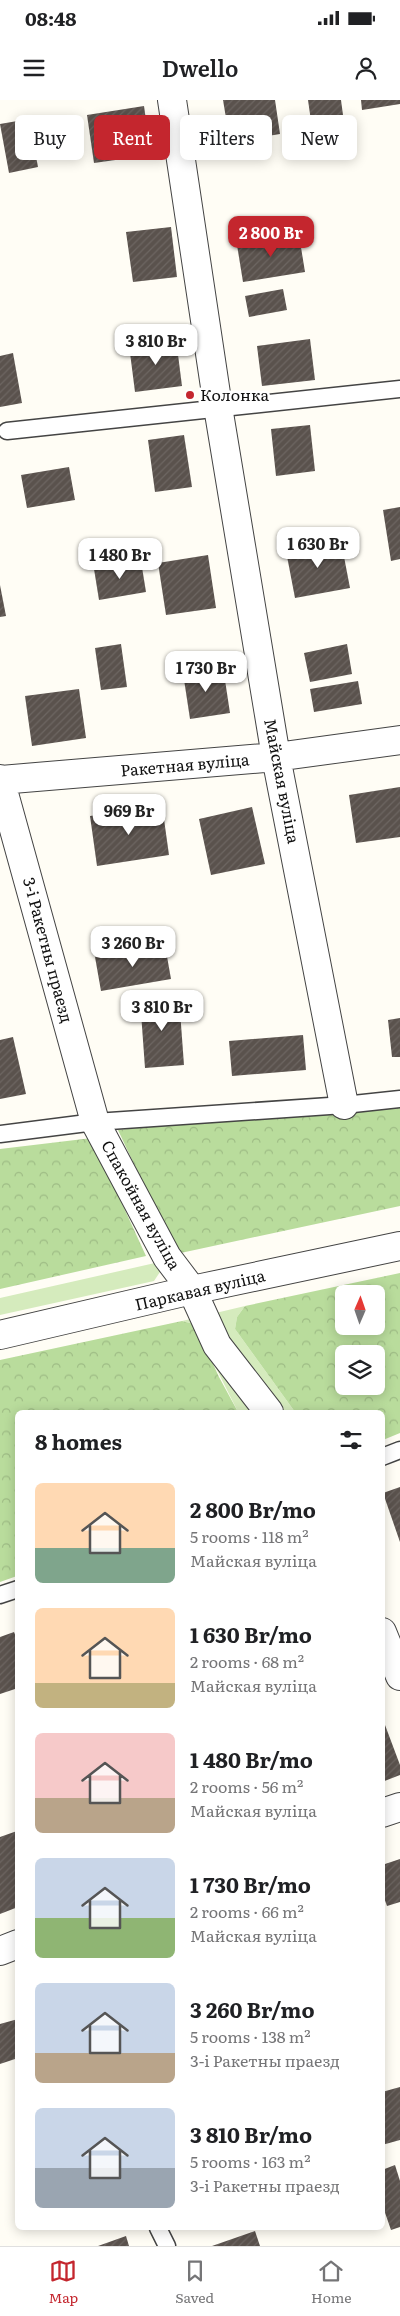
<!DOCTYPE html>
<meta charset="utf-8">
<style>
body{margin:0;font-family:Literata,serif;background:#f2f2f2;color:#202124;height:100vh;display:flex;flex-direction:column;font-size:19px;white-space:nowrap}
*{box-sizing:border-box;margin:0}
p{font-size:16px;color:#757577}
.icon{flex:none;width:28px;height:28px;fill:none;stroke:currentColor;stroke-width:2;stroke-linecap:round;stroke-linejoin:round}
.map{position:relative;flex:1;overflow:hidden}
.panel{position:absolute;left:15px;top:1310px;width:370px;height:820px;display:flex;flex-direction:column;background:#fff;border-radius:8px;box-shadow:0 2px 12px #0003}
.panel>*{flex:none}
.guide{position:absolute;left:15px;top:15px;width:370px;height:45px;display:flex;gap:10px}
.needle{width:32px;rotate:2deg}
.controls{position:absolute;left:335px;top:1185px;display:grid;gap:10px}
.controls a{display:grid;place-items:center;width:50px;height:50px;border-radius:8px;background:#fff;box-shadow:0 2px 12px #0003;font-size:25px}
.price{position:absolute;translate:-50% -42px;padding:0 11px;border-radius:10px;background:#fff;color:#222;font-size:16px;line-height:32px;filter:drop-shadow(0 1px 2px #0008)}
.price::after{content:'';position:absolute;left:50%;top:30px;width:15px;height:11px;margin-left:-8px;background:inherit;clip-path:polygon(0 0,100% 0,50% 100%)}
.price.active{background:#c4262e;color:#fff}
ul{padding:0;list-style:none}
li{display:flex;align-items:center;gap:15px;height:125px;padding:0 20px}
li span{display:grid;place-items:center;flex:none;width:140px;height:100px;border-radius:8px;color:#555}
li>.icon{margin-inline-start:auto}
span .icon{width:60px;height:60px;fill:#fffc;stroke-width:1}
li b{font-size:21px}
h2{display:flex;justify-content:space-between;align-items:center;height:60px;padding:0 20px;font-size:21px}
.tag{padding:0 18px;border-radius:8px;background:#fff;box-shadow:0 2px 12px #0003;font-size:18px;line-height:45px}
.tag.active{background:#c4262e;color:#fff}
.status{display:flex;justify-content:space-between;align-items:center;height:35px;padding:0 25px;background:#fff;direction:ltr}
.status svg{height:14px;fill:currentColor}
header{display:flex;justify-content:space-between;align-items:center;height:65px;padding:0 20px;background:#fff;font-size:22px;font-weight:600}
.tab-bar{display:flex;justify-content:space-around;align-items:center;height:70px;border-top:1px solid #e0e0e0;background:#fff;font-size:14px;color:#757577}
.tab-bar a{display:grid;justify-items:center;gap:2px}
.tab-bar .active{color:#c4262e}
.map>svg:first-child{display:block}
</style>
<div class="status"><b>08:48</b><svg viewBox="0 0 49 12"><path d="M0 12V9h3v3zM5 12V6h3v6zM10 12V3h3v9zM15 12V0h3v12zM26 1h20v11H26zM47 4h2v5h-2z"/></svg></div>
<header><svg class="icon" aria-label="menu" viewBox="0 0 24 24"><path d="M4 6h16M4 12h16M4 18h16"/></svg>Dwello<svg class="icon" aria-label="person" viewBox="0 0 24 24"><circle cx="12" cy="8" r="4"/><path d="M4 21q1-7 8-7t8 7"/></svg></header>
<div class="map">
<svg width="400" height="2146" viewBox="0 0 400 2146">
<defs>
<pattern id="forest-crowns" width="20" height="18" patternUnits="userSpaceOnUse" patternTransform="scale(1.25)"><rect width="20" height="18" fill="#b9dc9c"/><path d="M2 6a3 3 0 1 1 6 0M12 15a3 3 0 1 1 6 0" fill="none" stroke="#9ebc85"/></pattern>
<pattern id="building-hatch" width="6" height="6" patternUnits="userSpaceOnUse" patternTransform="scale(1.25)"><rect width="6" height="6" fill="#5a524d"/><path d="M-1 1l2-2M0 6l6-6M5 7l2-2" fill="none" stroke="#6d6662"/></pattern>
</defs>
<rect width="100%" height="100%" fill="#fffdf5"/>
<path fill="#d5ebbd" d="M155 1163 162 1169 154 1181 0 1215V1198Z
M245 1206 237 1217 235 1229 295 1312H238L194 1224 182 1221Z"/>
<path fill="url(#forest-crowns)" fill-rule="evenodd" d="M400 1001V1106L176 1154 118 1030Z
M92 1038 146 1156 0 1189V1049Z
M400 1173V1333L383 1340 382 1312H295L235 1229 237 1217 245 1206ZM344 1194H376V1226H344ZM344 1254H376V1286H344Z
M182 1221 194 1224 198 1231 219 1277 238 1312H18L17 1476 0 1482V1260Z"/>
<path fill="url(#building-hatch)" d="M223 0H275L280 34 230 42Z
M308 0H341L345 30 313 35Z
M361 0H400V4L362 10Z
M144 6 151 55 94 63 87 15Z
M29 19 38 67 9 73 0 24Z
M171 127 177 177 133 182 126 132Z
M299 135 305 172 243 182 237 145Z
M283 189 287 210 249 217 245 196Z
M176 239 182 286 135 292 129 245Z
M310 239 315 280 262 286 257 246Z
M13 253 22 303 0 307V256Z
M310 325 315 371 276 376 271 329Z
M184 335 192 387 155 392 148 340Z
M69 367 75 400 27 408 21 375Z
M400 407V459L391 461 383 410Z
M341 441 350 488 295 498 286 451Z
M208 455 216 508 166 515 158 463Z
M141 461 146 492 99 500 94 469Z
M0 485 6 516 0 517Z
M121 544 127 587 101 590 95 548Z
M347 544 352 574 310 582 304 553Z
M223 567 230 613 190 619 183 573Z
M358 581 362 604 314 612 310 589Z
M79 589 86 638 32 646 25 596Z
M400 687V737L356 743 349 695Z
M162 705 169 755 97 766 90 716Z
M252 707 265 764 211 775 199 719Z
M165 845 171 879 101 891 95 857Z
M179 897 184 965 145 968 140 899Z
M400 918V957H392L388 920Z
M303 935 306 970 232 976 229 941Z
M13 937 26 994 0 999V940Z
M400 1387V1442L383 1393Z
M14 1532 18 1542V1588L0 1594V1537Z
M385 1625 400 1665V1675L382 1682V1626Z
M17 1731 18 1807 0 1814V1737Z
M400 1759V1802L387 1806 382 1792V1765Z
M18 1919V1958L0 1964V1924Z
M400 1987V2040L382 2045V1992Z
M395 2065 400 2081V2127L391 2130 382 2104V2070Z
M255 2131 260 2146H212Z
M126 2136 129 2146H98Z"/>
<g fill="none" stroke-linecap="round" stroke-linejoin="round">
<defs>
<path id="service" d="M7 331 400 289
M0 1034 95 1022 344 1005 400 999
M382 1357 400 1350
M0 1495 18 1489
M158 2128 167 2146"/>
<path id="minor" d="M172 0 218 307 276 657 344 1005
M0 679 95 1022 167 1157 192 1190 217 1245 269 1312
M0 680 276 657 400 640
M382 1532 400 1576
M382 1713 400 1707
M0 1851 18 1844"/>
<path id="tertiary" d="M0 1235 192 1190 400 1146"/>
</defs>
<use href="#service" stroke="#444" stroke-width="19"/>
<use href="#minor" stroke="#444" stroke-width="30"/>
<use href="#tertiary" stroke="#444" stroke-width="30"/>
<use href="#service" stroke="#fff" stroke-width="16"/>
<use href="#minor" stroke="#fff" stroke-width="28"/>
<use href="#tertiary" stroke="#fff" stroke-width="28"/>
</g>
<circle fill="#c4262e" stroke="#fff" stroke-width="2" cx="190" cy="295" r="5"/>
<g text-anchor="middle" stroke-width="5" stroke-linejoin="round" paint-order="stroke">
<g font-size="16" fill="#111" stroke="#fff" text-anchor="start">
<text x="200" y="301">Колонка</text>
</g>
<g font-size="16" fill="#111" stroke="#fff">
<text transform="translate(185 665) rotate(-5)" y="6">Ракетная вуліца</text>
<text transform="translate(282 681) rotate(79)" y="6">Майская вуліца</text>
<text transform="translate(48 850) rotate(75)" y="6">3-і Ракетны праезд</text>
<text transform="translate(141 1105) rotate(61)" y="6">Спакойная вуліца</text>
<text transform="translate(200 1190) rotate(-13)" y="6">Паркавая вуліца</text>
</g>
</g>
</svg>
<div class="controls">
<a><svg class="needle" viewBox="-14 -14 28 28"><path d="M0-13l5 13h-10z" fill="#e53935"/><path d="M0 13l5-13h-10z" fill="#757577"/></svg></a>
<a><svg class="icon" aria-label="layers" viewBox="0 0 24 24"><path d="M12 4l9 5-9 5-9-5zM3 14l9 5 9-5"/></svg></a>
</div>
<b class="price active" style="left:271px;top:158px">2 800 Br</b>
<b class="price" style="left:156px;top:266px">3 810 Br</b>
<b class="price" style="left:318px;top:469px">1 630 Br</b>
<b class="price" style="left:120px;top:480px">1 480 Br</b>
<b class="price" style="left:206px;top:593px">1 730 Br</b>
<b class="price" style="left:129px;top:736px">969 Br</b>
<b class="price" style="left:133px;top:868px">3 260 Br</b>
<b class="price" style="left:162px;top:932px">3 810 Br</b>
<div class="guide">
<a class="tag">Buy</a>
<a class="tag active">Rent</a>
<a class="tag">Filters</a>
<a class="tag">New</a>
</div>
<section class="panel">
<h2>8 homes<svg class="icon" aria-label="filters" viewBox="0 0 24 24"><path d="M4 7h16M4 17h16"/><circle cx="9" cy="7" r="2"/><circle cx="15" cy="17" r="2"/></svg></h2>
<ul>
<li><span style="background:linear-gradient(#ffd9b3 65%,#7fa58c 0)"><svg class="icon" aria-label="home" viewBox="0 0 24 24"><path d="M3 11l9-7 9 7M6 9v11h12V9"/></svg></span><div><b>2 800 Br/mo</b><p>5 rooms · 118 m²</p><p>Майская вуліца</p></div></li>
<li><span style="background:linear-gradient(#ffd9b3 75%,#c2b280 0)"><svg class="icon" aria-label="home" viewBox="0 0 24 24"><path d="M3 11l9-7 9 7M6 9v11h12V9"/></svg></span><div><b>1 630 Br/mo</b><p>2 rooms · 68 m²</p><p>Майская вуліца</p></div></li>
<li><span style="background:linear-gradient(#f6c9c9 65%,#b9a48a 0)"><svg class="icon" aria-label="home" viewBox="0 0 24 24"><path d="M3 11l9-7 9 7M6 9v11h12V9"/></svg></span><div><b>1 480 Br/mo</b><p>2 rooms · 56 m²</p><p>Майская вуліца</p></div></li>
<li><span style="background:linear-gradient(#c9d6e8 60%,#8fb573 0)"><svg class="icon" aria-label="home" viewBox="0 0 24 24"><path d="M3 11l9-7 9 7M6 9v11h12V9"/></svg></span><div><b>1 730 Br/mo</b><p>2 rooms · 66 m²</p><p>Майская вуліца</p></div></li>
<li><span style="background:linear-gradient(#c9d6e8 70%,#b9a48a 0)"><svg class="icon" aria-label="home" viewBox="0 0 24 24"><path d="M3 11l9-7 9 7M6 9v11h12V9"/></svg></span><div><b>3 260 Br/mo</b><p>5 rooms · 138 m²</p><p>3-і Ракетны праезд</p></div></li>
<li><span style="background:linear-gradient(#c9d6e8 60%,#9aa5b1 0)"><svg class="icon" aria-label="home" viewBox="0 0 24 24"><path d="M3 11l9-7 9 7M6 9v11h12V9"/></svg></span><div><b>3 810 Br/mo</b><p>5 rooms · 163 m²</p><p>3-і Ракетны праезд</p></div></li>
</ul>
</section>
</div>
<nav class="tab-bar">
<a class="active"><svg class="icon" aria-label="map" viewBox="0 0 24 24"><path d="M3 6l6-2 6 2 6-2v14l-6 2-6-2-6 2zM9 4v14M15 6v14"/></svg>Map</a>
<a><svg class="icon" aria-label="saved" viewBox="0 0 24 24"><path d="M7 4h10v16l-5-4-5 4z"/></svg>Saved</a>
<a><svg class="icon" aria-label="home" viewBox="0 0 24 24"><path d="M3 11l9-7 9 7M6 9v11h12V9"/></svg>Home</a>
</nav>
